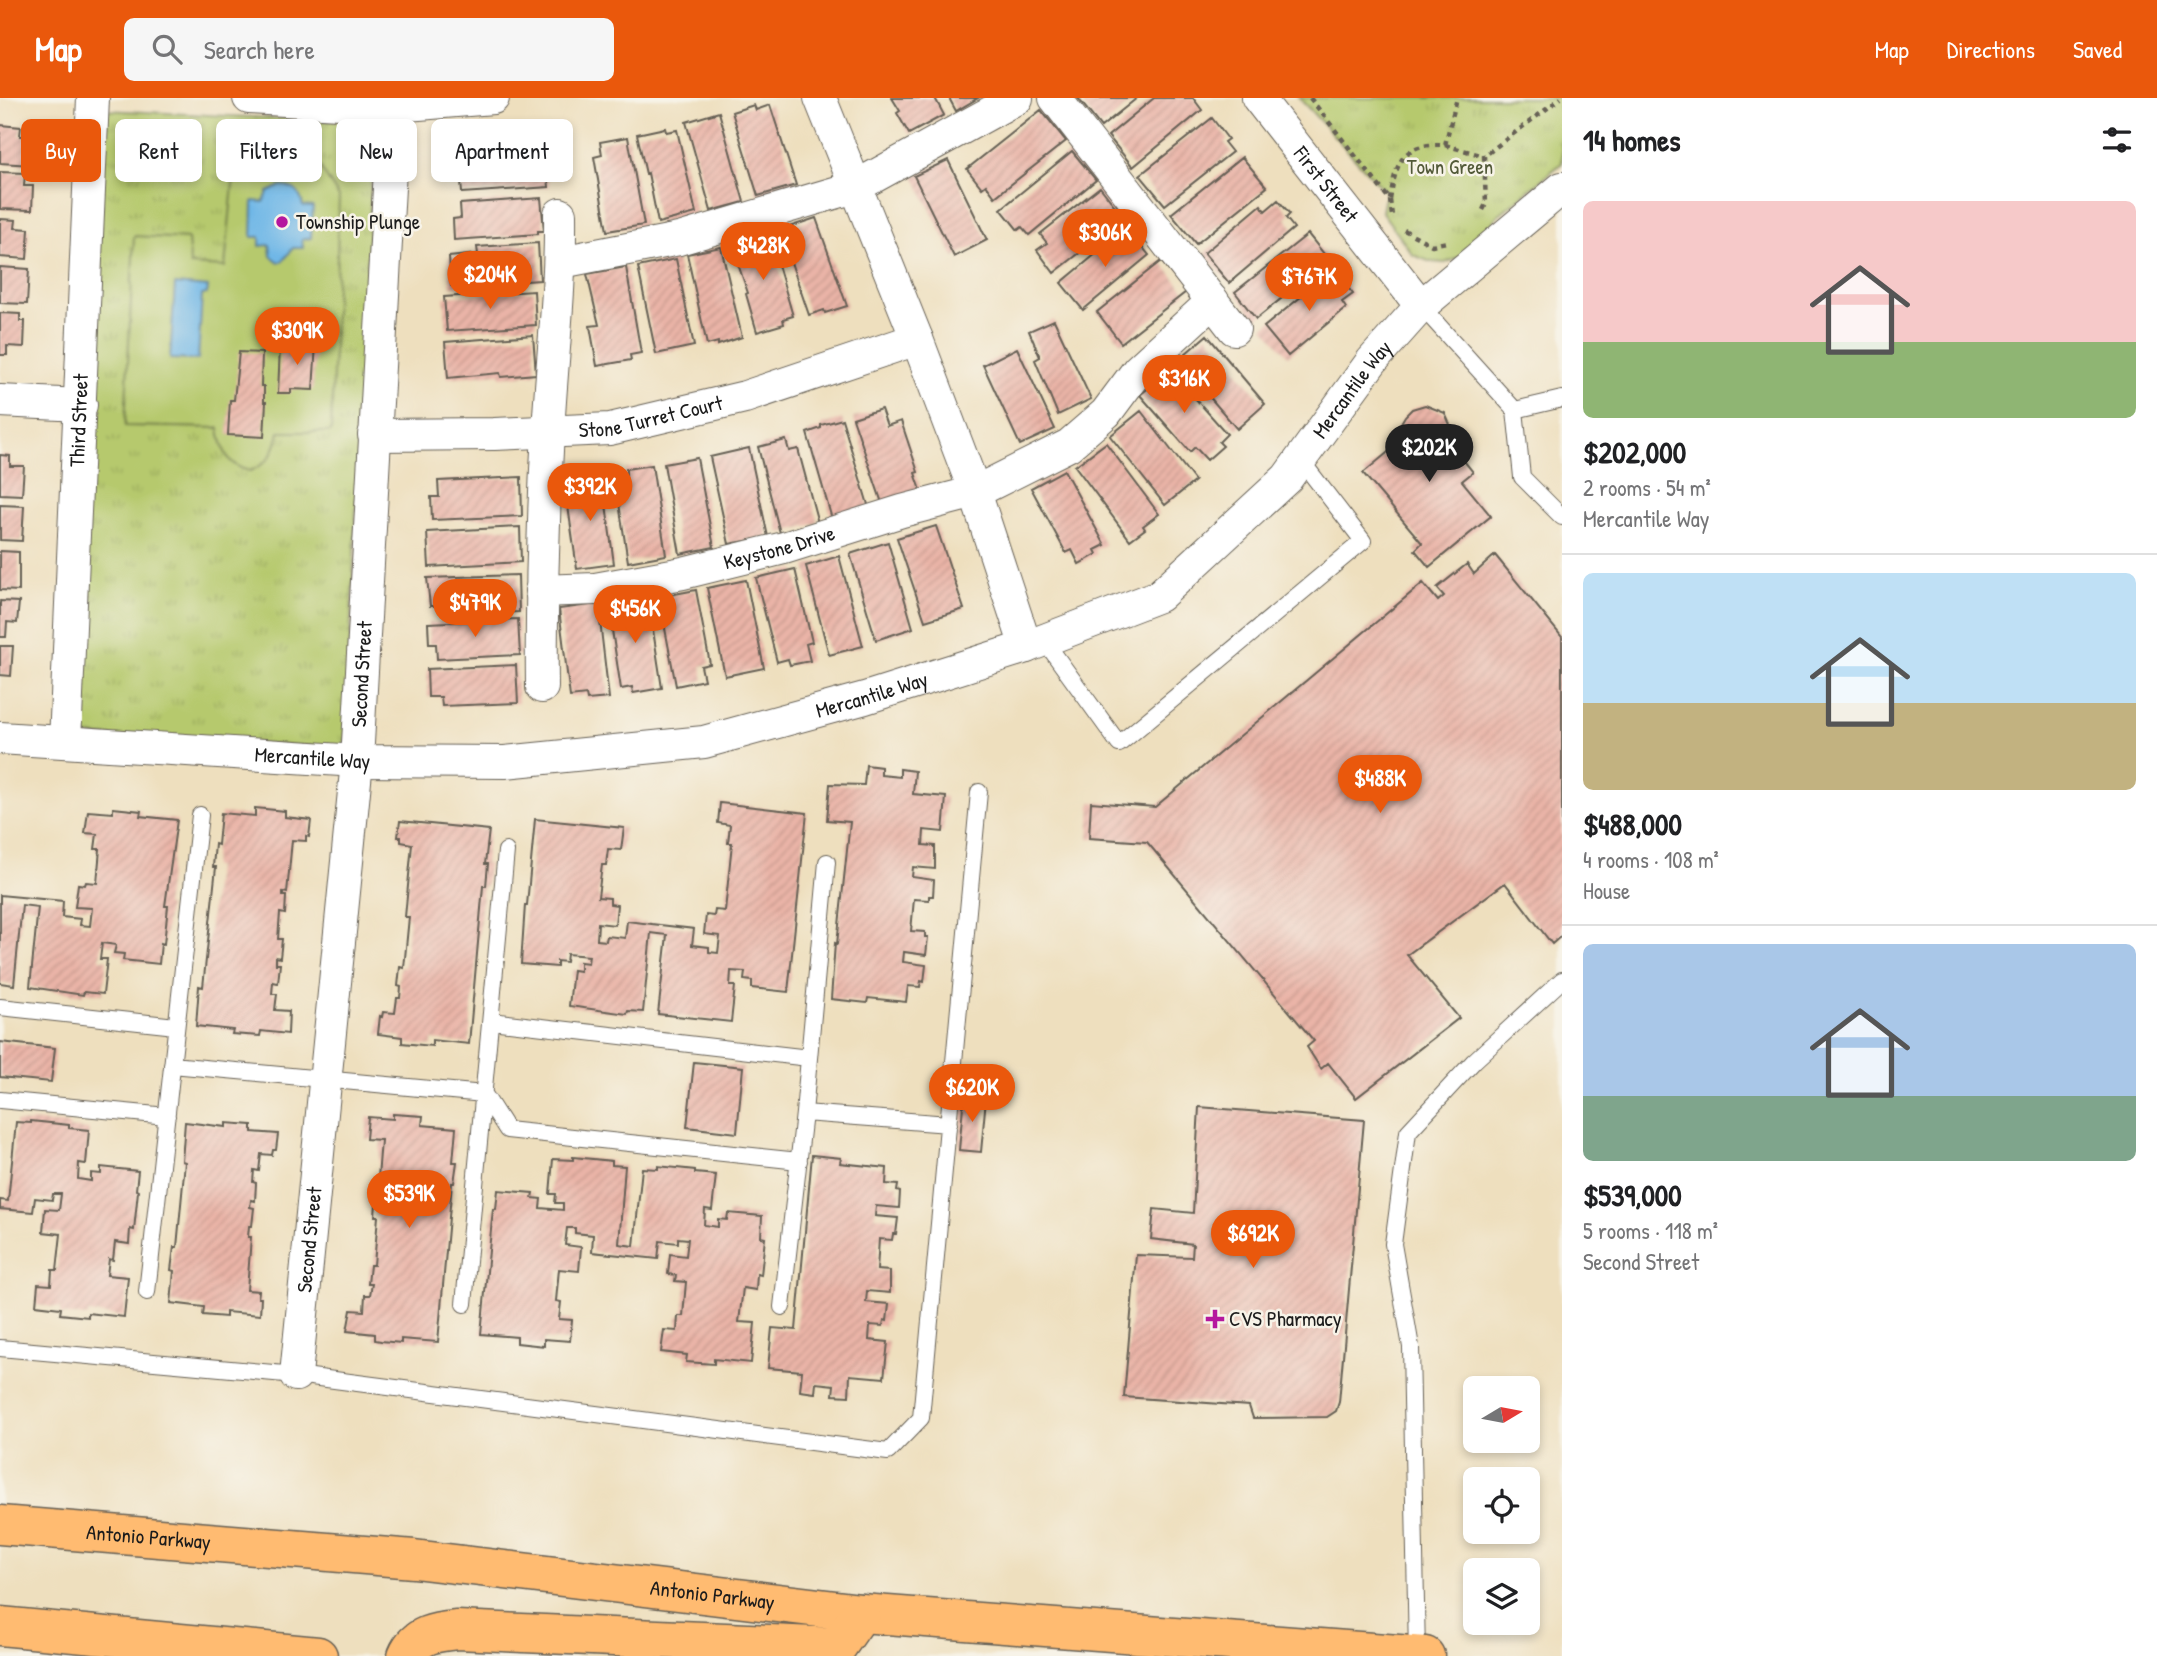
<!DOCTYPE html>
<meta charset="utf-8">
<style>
body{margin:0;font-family:"Patrick Hand",sans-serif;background:#f6f6f6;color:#202124;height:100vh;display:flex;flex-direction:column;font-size:26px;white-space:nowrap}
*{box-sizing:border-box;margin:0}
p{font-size:23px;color:#757577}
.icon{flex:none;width:38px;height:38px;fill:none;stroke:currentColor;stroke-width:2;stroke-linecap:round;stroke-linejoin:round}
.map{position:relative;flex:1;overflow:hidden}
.side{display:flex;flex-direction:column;background:#fff;width:595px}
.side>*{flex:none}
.top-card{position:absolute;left:21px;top:21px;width:665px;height:63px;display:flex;gap:14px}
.needle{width:46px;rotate:80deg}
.buttons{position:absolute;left:1463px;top:1278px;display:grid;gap:14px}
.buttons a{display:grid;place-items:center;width:77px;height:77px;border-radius:10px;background:#fff;box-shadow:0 4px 10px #0003;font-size:35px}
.price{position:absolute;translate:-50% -60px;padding:0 16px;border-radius:24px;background:#ea580c;color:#fff;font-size:23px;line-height:46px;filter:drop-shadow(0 2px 4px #0008)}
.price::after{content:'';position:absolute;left:50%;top:42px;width:21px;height:16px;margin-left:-10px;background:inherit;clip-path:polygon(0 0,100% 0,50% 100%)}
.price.on{background:#222;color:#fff}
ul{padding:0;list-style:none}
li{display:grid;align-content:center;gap:14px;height:371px;padding:0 21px}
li+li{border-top:2px solid #e0e0e0}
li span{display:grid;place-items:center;height:217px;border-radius:10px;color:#555}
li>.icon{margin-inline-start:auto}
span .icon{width:126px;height:126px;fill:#fffc;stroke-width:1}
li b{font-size:30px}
h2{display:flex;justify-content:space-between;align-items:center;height:84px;padding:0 21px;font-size:30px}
.tag{padding:0 24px;border-radius:10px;background:#fff;box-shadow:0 4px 10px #0003;font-size:24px;line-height:63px}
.tag.on{background:#ea580c;color:#fff}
header{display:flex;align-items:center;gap:42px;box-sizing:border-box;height:98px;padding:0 35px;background:#ea580c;color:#fff}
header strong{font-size:33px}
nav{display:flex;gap:38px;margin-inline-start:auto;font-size:24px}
.search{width:490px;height:63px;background:#f6f6f6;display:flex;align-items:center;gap:18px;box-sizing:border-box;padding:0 24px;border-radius:10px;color:#757577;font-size:26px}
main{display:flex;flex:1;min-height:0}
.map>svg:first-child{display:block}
</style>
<header>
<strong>Map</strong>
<div class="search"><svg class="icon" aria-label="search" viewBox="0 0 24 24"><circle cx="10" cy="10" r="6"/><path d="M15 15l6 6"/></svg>Search here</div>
<nav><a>Map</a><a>Directions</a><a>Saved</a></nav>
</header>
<main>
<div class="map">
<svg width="1562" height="1558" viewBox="0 0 1562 1558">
<defs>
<pattern id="grass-tufts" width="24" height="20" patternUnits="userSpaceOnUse" patternTransform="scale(1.75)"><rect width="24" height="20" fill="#b6c96d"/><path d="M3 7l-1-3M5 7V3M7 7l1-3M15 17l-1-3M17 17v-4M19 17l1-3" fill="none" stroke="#9cac5e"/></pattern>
<pattern id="building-hatch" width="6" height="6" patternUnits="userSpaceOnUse" patternTransform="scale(1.75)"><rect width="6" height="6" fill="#eab4a7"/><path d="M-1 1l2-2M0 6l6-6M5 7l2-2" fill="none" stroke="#c89a8f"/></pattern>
</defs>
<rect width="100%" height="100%" fill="#f7f3e8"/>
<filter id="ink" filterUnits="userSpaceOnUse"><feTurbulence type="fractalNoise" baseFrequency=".0143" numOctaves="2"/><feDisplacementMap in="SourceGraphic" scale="14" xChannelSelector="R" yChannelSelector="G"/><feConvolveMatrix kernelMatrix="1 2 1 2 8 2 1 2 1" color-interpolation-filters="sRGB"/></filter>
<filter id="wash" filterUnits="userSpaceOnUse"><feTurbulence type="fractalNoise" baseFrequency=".00686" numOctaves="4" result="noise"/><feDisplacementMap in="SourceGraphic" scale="28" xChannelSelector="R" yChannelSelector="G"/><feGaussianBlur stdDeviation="1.57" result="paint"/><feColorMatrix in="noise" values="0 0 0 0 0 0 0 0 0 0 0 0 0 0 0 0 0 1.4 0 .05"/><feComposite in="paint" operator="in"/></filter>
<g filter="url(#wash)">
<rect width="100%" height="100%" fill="#eedfbe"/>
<path fill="url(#grass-tufts)" stroke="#697244" stroke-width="2" d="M1299 0H1562V65L1496 119 1482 142 1461 159 1445 165 1431 164 1413 157 1382 114 1386 94Z
M104 12 374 25 345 650 75 637Z"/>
<path fill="#b6c96d" stroke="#697244" stroke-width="2" d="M290 52 317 64 339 99 331 334H279C275 354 269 365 250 373 226 368 222 351 219 330L125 328 134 138 188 141 190 167 225 169 233 86 249 65 265 53Z"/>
<path fill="#6fb7e7" stroke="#466a82" stroke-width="2" d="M281 88C296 89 300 94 303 108L313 109 311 140 302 141 303 150H293L283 163 279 164 271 158 270 147 260 148V139H252L253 103 264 104 268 94Z
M175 186 208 189 207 196 202 197 198 262 170 261Z"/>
<g id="blocks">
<path fill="url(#building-hatch)" d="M892 0H935L944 17 909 36 897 15 900 13Z
M949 0H978L956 13Z
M1078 0H1137L1101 29Z
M1154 0H1193L1202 12 1133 69 1108 38Z
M754 7 756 12 770 7 796 87 758 98 732 14Z
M1041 12 1066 43 995 99 986 87 982 90 967 71Z
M719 14 744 104 711 113 686 24Z
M1212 20 1228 41 1224 44 1232 54 1165 107 1140 77Z
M0 27 21 29 20 38H34L32 67 0 65Z
M665 30 666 34 677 32 696 115 658 125 648 75 646 76 637 36Z
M628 39 644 127 607 133 594 59 602 57 600 44Z
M537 49V52L544 51 546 79H548L549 89 462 95 461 83 457 84 455 57 495 51 496 56 520 54 519 51Z
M1072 53 1096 82 1029 137 1022 129 1018 132 1001 111Z
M1242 59 1267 89 1196 146 1171 116Z
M948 62 987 142 954 159 914 78Z
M0 74 25 75 24 88H33L32 112 0 111Z
M1100 89 1124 120 1054 175 1037 152 1047 145 1040 136Z
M541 100 544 133H538V136L454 142 453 121 461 120 460 106Z
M1278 102 1290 116 1286 120 1294 130 1229 185 1204 155 1261 107 1265 113Z
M816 120 847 208 825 215 824 212 809 217 780 132Z
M0 121 16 122 15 130 29 131 27 161 0 159Z
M1127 130 1149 157 1083 212 1061 185Z
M769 136 793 218 783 221 784 226 757 234 746 196 748 195 731 146Z
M1308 136 1329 162 1256 221 1235 194Z
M538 145 540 182 451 188 449 159 478 156 477 149Z
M721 149 742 239 718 247V244L707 247 687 156Z
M676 161 694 248 656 256 638 169Z
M1161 163 1186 194 1121 245 1097 214Z
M0 169 29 171 27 206 0 205Z
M626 169 641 255 630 257 631 262 597 268 590 228 599 227 587 176Z
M1334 172 1353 196 1342 204 1346 210 1288 258 1264 229Z
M534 193 536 227 447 233 444 199Z
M0 215 20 216V223H25L24 249 7 248V257H0Z
M1054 222 1091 301 1058 317 1035 262 1040 259 1029 233Z
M533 237 536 276 501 279 500 275 448 280 445 244Z
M1207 237 1265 306 1237 331 1178 262Z
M290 244 316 246 313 292 291 291V295H278L280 248 289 249Z
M1017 250 1055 331 1020 347 983 267Z
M239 254 262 255 261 288H264V304H266L264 339 228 337 230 302H234Z
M1170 272 1227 336 1219 344 1223 348 1207 362 1195 349 1190 354 1140 297Z
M1425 307 1445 315 1454 336 1452 348 1473 374 1462 383 1491 418 1429 469 1415 452 1422 445 1363 375 1399 345 1398 330 1405 318 1412 311Z
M881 311 887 328 901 323 918 374 915 375 921 392 882 405 853 320Z
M1141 313 1195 383 1165 407 1110 338Z
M842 321 869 410 832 421 807 335 821 330V327Z
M786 342 789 353 798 351 818 425 780 435 758 349Z
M1106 345 1159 416 1143 428 1145 431 1130 442 1075 368Z
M749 350 768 439 729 446 710 359Z
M0 357 10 358V368H24L22 397 0 396Z
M697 360 714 449 680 456 664 366Z
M652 367 666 457 628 464 615 379 626 377V371Z
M1064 372 1105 447 1095 452 1097 456 1079 466 1072 452 1066 455 1031 390Z
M602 376 614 466 577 471 566 394 576 393 574 380Z
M521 379 522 418 432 422 431 399H439L438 383Z
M0 407 24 408 22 443 0 442Z
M936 428 964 511 925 523 897 440Z
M520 429 521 464 429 469 427 434Z
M888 444 913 530 876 542 850 456Z
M0 453 19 454V493L0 492Z
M1495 457 1562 539V837L1552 846 1505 785 1407 857 1459 920 1356 1000 1328 965 1321 971 1307 949 1314 943 1147 744 1089 740 1091 704 1155 709 1423 485 1438 503 1444 498 1437 490 1467 466 1474 476Z
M839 458 863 548 829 557 806 468Z
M795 471 812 544 806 546 810 563 790 567 788 561 777 564 756 480Z
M518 477 519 514 444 517V508H430L427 480Z
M746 482 764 570 725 578 707 490Z
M696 492 710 566 701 568 704 582 676 588 659 499Z
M648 500 662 590 633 595 632 589 621 591 608 506Z
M0 503 19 504 17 525 7 524 6 539H0Z
M598 506 609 600 587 602 586 597 570 599 559 511Z
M518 521 520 557 437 561 436 546H429L428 525Z
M0 548H13L11 578 0 577Z
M516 567 518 605 442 608 441 599H428L427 571Z
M866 667 881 669V677L900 679V671L915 673 913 696 946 699 943 734 924 732 923 747 935 748V771L913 769 912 779 934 782 933 798H929V802L914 801 911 833 925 834V839H928L926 857 904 854 903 864 926 867 924 884 921 883 920 889 908 888 906 904 868 900 867 905 831 901 835 845 837 846 850 724 827 722 830 686 864 687Z
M720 705 807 715 788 894 752 890V883L744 882 745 874 731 873 730 888H735L731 924 658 916 667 837 651 835 643 914 628 913 627 916 569 908 573 872 580 873V864L588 865 589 858 567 856 566 864 557 863V869L521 866 525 807H527L535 721 624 730 621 752 608 751 606 767H602L598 799 610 800V806L617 807 615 827 598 825 597 842 606 843 607 838 625 840 627 823 660 827 694 831 692 847 709 849V854L718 855 720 838 704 836 706 817 714 818 715 812 725 813 732 745H728L730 727 718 725Z
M113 710 141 713 140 718 177 722 165 808H168L164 846 161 845 159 866 123 862 124 856 114 855 116 847 102 845 100 861H107L103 896 84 894 83 897 30 889 38 809 22 807 14 887 0 885V797L63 803 62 819 81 821 80 827 90 828 92 810 75 809 78 786 85 787 86 784 97 785 100 751H95L97 736 85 735 88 713 113 715Z
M255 710 285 713V719L311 722 309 739 306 738V743L292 742 287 795 283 794V798H286L285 816 280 815 278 841H282L280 860 276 859V866H280L278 885 273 884 272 896H277L275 912 289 913 288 936 261 933 260 938 232 936 233 932 196 928 199 888 203 889 216 769H213L215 746 218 747 221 715 255 718Z
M400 723 489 732 485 766H488L486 788H483L469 946 432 942V948L402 945V939L378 936 380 918 382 919 383 914 395 915 397 900H400L401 889 398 888 400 869 404 870 409 819H405L412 746 401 744V739H398Z
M0 944 55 950 51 984 0 979Z
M694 964 743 969 737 1035 687 1029Z
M964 997 986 1000 981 1054 959 1052Z
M1199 1009 1364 1022 1339 1304 1336 1313 1327 1319 1253 1320 1249 1308 1124 1299 1136 1157 1192 1159 1193 1146 1151 1141 1154 1111 1193 1115Z
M393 1016 423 1018 422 1027 456 1030 453 1064H457L454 1085H452L438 1244 401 1241V1245L381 1243 375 1242V1236L347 1233 351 1212 364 1213 365 1197H370L372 1186H368L370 1167H374L378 1118H375L381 1042 366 1041 368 1019 393 1021Z
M31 1023 69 1027V1030L89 1032 86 1066 79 1065 78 1081 91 1083V1075L101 1076V1069L138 1073 136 1092 138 1093 134 1132 130 1131 129 1146 115 1144 113 1162 109 1161 107 1177 128 1179 124 1219 88 1215V1219L60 1216 61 1210 36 1207 38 1186 51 1187 52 1172H57L61 1136 43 1134 45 1111 59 1112 61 1096H53L52 1102 35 1100 33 1114 0 1111V1102L8 1103 16 1024 31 1025Z
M185 1024 226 1029V1025L252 1027V1034L278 1036 276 1052H273L272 1057 261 1056 259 1073 254 1072 253 1084 256 1085 255 1103 251 1102 250 1109 254 1110 252 1128H249L248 1139H251L247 1192 259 1193 258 1200H261L260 1217 226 1214V1219L203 1217 204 1209 171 1205 174 1173 171 1172 174 1149H177L185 1064 182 1063Z
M812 1057 841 1060 840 1065 887 1070 886 1086 898 1087 897 1093 900 1094 899 1110 876 1108 875 1118 898 1120 896 1136H893L892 1142 879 1141 877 1172 890 1173V1195L867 1193 866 1204 889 1206 887 1223 884 1222 883 1228 870 1227 869 1242 888 1244 884 1280 850 1277 849 1298 833 1297 834 1287 816 1285 815 1295 800 1293 802 1273 768 1270 772 1230 796 1232Z
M573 1059 612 1063V1067L625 1068 619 1146 634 1148 642 1070 658 1071V1068L695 1072V1075L716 1077 712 1112 705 1111 704 1127 718 1129V1121L727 1122 728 1115 762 1118 761 1139 765 1140 761 1177 757 1176 756 1192 743 1190 739 1224 755 1225 751 1265 714 1261V1266L686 1264 687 1257 661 1254 664 1232 677 1233 678 1218H683L686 1184 675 1183 676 1177 668 1176 670 1156 686 1158 688 1141 678 1140V1145L660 1143 658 1161 592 1154 593 1137 575 1135V1130H567L565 1147 581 1149 579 1173 559 1171 556 1203 561 1204 559 1221 572 1222 570 1243 544 1241V1248L517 1245V1239L481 1236 493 1111H496L498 1092 533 1095 532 1100 541 1101 540 1110 563 1112V1105H555L556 1096H550L553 1061 573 1062Z"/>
</g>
</g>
<g filter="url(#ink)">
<use href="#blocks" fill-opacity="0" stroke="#666055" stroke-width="2"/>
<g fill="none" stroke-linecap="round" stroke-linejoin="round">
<defs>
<path id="service" d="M1421 208 1515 312 1522 379 1562 419
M1515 312 1562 301
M1044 542 1119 646 1363 443 1300 361
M0 909 176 928
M491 923 809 960
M172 967 484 996 507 1032 799 1063
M0 1002 167 1018
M804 1015 949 1026
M147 1194 200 717
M464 1206 506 753
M782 1209 804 1015 827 764
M0 1250 296 1277 888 1354 921 1320 979 694
M1417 1557 1411 1249 1393 1146 1408 1034 1474 963 1562 882"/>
<g id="minor">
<path d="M249 0 394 8 493 0"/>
<path d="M820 0 917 241 975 394 1026 549"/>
<path d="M1055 0 1234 231"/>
<path id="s1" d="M1258 0 1421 208"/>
<path d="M561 164 679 141 855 89 1017 0"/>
<path d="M0 303 81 307"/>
<path id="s2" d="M374 337 494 336 610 331 745 299 917 241"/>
<path id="s3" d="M541 493 595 491 683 475 784 450 902 413 975 394 1069 347 1106 315 1138 272 1213 203"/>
<path d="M542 589C541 504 543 419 548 334 552 261 561 189 560 116"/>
<path id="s4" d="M0 640 357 663 505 664 704 644 865 600 1026 549 1159 498 1287 380 1372 263 1421 208 1562 90"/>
<path id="s5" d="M65 644 93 0"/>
<path id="s6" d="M296 1277 357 663 394 0"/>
</g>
<g id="primary">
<path id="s7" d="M0 1427 414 1461 861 1515 1425 1558"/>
<path d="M0 1528 318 1558"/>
<path d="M407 1558C416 1536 436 1534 457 1532L837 1549 861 1515"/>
</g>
</defs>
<use href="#service" stroke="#666055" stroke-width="18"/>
<use href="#minor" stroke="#666055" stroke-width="34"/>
<use href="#primary" stroke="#666055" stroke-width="41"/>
<path stroke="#666055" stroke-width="4.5" stroke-dasharray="5 5" stroke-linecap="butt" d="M1310 0 1390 102C1396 64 1402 44 1445 47L1457 0
M1445 47 1484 58
M1390 102 1392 118
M1483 112 1486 106 1484 58 1561 0
M1404 132 1432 147 1447 144"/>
<use href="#service" stroke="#fff" stroke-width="16"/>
<use href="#minor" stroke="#fff" stroke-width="32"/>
<use href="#primary" stroke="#ffbb71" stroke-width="38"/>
</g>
</g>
<g fill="#b5179e" stroke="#f7f3e8" stroke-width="2.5">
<circle cx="282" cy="124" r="7"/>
<path d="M1211.5 1210.5h7v7h7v7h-7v7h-7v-7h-7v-7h7z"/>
</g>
<g text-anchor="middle" stroke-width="5" stroke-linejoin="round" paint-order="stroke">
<g font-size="21" fill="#525938" stroke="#f7f3e8">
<text x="1450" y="76">Town Green</text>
</g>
<g font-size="21" fill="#1c1c1c" stroke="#f7f3e8">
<text dy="7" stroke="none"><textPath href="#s1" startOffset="110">First Street</textPath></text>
<text dy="7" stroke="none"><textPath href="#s4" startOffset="1468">Mercantile Way</textPath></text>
<text dy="7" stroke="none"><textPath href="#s2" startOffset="278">Stone Turret Court</textPath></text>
<text dy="7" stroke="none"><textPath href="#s5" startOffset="322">Third Street</textPath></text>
<text dy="7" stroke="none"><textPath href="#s3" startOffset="243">Keystone Drive</textPath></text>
<text dy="7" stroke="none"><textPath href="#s6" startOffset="704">Second Street</textPath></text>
<text dy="7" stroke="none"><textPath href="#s4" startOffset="880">Mercantile Way</textPath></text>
<text dy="7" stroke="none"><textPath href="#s4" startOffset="313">Mercantile Way</textPath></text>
<text dy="7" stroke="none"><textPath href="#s6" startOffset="136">Second Street</textPath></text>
<text dy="7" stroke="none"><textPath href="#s7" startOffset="149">Antonio Parkway</textPath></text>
<text dy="7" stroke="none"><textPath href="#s7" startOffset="716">Antonio Parkway</textPath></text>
</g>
<g font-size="21" fill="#1c1c1c" stroke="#f7f3e8" text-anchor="start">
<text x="296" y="131">Township Plunge</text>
<text x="1229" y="1228">CVS Pharmacy</text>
</g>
</g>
</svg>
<div class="buttons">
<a><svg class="needle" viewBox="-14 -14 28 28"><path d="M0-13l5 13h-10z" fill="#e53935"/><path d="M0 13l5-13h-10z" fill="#757577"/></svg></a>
<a><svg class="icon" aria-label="locate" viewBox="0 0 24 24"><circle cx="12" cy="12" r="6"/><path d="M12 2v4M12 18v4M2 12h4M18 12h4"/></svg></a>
<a><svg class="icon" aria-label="layers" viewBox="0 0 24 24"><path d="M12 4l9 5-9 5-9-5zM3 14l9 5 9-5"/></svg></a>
</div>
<b class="price" style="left:1105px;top:171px">$306K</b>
<b class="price" style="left:763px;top:184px">$428K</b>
<b class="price" style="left:490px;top:213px">$204K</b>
<b class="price" style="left:1309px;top:215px">$767K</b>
<b class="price" style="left:297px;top:269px">$309K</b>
<b class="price" style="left:1184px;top:317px">$316K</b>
<b class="price on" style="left:1429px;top:386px">$202K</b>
<b class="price" style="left:590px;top:425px">$392K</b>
<b class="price" style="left:475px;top:541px">$479K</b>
<b class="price" style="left:635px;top:547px">$456K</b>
<b class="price" style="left:1380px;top:717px">$488K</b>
<b class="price" style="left:972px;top:1026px">$620K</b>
<b class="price" style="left:409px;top:1132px">$539K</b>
<b class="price" style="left:1253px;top:1172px">$692K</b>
<div class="top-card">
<a class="tag on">Buy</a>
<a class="tag">Rent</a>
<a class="tag">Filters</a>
<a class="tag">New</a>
<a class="tag">Apartment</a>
</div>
</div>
<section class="side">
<h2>14 homes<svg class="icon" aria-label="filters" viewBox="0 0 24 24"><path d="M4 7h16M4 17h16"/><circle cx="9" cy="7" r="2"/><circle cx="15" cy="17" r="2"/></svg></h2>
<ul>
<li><span style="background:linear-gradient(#f6c9c9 65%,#8fb573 0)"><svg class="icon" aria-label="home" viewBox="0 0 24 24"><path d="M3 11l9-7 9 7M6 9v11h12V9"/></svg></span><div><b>$202,000</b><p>2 rooms · 54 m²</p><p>Mercantile Way</p></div></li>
<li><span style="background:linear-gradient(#bfe0f5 60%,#c2b280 0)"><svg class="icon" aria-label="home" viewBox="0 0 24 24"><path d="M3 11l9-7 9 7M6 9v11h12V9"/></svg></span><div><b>$488,000</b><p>4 rooms · 108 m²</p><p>House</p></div></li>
<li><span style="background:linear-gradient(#a9c7e8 70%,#7fa58c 0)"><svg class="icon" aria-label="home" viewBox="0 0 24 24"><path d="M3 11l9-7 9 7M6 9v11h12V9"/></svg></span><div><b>$539,000</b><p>5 rooms · 118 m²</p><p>Second Street</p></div></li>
</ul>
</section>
</main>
